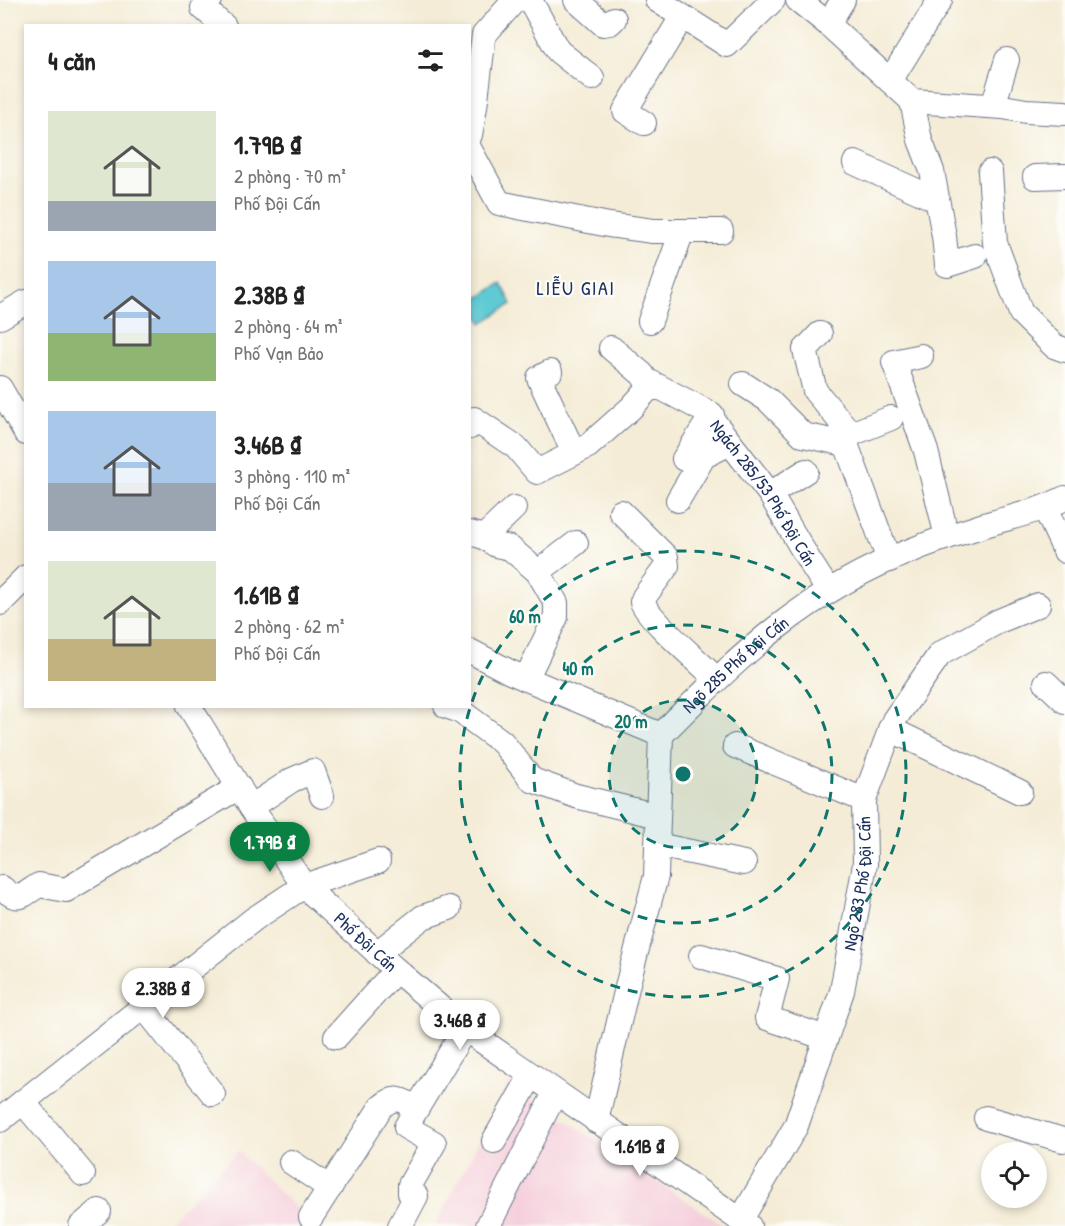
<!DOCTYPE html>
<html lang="vi">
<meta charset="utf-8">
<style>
body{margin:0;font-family:"Patrick Hand",sans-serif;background:#f2f2f2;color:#222;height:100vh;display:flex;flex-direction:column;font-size:22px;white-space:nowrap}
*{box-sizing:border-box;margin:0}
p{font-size:20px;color:#767676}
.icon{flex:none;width:33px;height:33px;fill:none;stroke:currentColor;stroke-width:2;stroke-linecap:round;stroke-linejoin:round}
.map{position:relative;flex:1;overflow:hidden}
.panel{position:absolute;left:24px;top:24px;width:447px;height:684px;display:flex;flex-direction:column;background:#fff;border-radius:0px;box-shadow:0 3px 9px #0003}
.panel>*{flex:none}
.buttons{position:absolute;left:981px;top:1142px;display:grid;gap:12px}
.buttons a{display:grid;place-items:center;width:66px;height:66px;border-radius:50%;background:#fff;box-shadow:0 3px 9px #0003;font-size:30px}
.price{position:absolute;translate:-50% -51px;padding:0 14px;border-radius:21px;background:#fff;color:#222;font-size:20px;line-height:39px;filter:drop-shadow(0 2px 3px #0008)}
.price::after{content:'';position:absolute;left:50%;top:36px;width:18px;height:14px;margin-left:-9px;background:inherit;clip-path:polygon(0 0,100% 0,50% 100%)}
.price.on{background:#0b8043;color:#fff}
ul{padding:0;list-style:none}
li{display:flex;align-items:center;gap:18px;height:150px;padding:0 24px}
li span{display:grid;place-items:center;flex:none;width:168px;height:120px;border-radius:0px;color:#555}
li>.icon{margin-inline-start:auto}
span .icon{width:72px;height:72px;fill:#fffc;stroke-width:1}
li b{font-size:26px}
h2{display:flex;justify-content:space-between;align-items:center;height:72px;padding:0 24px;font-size:26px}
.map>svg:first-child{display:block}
</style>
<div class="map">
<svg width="1065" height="1226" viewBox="0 0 1065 1226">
<rect width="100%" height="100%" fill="#fdfcf7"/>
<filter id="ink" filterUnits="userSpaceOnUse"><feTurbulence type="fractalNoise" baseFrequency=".0167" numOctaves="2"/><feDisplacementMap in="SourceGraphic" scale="12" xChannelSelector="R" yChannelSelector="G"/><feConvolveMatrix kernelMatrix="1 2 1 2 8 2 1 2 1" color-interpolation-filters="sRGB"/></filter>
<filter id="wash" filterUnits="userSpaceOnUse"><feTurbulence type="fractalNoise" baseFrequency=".008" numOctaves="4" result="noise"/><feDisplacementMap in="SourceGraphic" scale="24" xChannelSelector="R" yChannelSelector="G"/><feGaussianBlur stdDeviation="1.35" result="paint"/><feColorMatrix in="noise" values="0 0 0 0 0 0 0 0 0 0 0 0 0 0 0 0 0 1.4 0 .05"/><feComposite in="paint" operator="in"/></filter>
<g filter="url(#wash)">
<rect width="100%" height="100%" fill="#f4ecd6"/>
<path fill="#f5cfdc" d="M510 1081 523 1091 724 1226H435Z
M238 1151 315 1226H165Z"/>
<path fill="#5ecad4" stroke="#3c7c99" stroke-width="1.5" d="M501 283 512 304 482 323 472 302Z"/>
</g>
<g filter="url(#ink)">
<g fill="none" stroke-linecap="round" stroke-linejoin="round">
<defs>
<g id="minor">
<path d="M210 0 203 8 224 26"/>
<path d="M530 0 558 51 592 78"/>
<path d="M576 0 603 24 610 23 614 19"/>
<path d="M657 0 727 45 773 0"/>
<path d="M798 0 828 24 912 101 1003 107 1026 111 1065 113"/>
<path d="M828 24 843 0"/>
<path d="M890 81 940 0"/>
<path d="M912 101 920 140 932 171 944 236 947 265 975 256"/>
<path d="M993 106 1007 60"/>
<path d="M644 123 625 111 682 17"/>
<path d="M470 135 475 107 484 35 515 0"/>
<path d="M470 150 499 203 609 225 653 231H721"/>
<path d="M855 163 937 200"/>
<path d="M990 172 995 243 1021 313 1054 346 1065 350"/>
<path d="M1035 177 1065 176"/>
<path d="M0 317 26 302"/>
<path d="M650 321 682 231"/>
<path d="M820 334 805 350 815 391 851 434 846 444"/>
<path id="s1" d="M611 348 642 374 646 380 711 414 714 422 770 494 810 562 828 590"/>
<path d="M921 356 894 362 926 451 947 537"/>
<path d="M550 372 539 378 574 453"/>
<path d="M743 384 768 400 803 435 846 444 889 560"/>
<path d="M0 388 26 433"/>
<path d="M470 427 474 419 516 447 537 472 588 446 631 408 649 388H659"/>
<path d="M851 434 891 418"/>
<path d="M684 459 712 415"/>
<path d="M770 494 806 471"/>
<path d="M678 500 704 456 730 443"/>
<path d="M1045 508 1065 551"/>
<path d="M621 512 666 557 667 566 644 597 642 602C651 622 699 661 716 679"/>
<path d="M470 533 484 537 496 545 510 548 538 572 556 603V617L526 679"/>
<path d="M484 537 514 508"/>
<path d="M538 572 576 543"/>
<path d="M0 603 26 577"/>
<path d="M470 651 510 672 661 735"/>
<path d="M1046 683 1065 701"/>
<path id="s2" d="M189 706 251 807 304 886 396 970 465 1029 749 1226"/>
<path d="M446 706 460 711 502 742 532 780 576 796 658 816"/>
<path d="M890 729 1020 792"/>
<path d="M735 746 864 800"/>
<path d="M251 807 292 780 313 771 322 796"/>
<path d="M657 845 744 863"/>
<path d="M2 888C19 903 21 896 39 885L66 890 239 787"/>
<path d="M377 953 423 917 449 908"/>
<path d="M701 956 777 979 767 1018 826 1038"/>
<path d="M144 1007 213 1094"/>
<path d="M336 1037 396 970"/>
<path d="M23 1102 83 1174"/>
<path d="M986 1118 1063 1140"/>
<path d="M0 1120 254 919 304 886 378 861"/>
<path id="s3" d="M596 1121 628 983 656 876 661 735C737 657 810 588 915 549 939 539 963 532 988 524 1015 516 1040 511 1065 498"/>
<path d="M494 1141 531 1076"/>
<path d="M291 1162 330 1188"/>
<path d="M311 1217 381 1107C396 1094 401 1100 417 1108L465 1029"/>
<path id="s4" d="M740 1221 796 1126 842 991 865 864 864 800 894 720 940 654 999 621 1038 605"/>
<path d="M81 1226 99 1211"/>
<path d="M400 1226 416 1196 410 1193V1185L434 1143 406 1127 417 1108"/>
<path d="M488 1226 555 1093"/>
</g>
</defs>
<use href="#minor" stroke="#677188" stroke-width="26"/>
<use href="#minor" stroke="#fff" stroke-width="24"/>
</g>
</g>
<circle cx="683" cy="774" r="74" fill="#0f766e" fill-opacity=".12"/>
<g fill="none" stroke="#0f766e" stroke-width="3" stroke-dasharray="10 8">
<circle cx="683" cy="774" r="74"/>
<circle cx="683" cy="774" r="149"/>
<circle cx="683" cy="774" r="223"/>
</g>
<g text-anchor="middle" stroke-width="4.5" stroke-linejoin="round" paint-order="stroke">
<g font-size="18" fill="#1b2f5e" stroke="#fdfcf7">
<text dy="6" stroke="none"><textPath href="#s1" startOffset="216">Ngách 285/53 Phố Đội Cấn</textPath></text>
<text dy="6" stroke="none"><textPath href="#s3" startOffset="496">Ngõ 285 Phố Đội Cấn</textPath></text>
<text dy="6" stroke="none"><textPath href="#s4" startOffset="362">Ngõ 283 Phố Đội Cấn</textPath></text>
<text dy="6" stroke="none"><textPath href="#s2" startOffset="297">Phố Đội Cấn</textPath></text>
</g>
<g font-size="20" letter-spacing="1.5" fill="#1b2f5e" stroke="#fdfcf7">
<text x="576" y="295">LIỄU GIAI</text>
</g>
</g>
<circle cx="683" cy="774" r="9" fill="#0f766e" stroke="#fdfcf7" stroke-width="3"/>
<g font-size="18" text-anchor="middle" font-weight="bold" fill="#0f766e" stroke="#fdfcf7" stroke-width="4.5" stroke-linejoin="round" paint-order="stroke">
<text x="525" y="623">60 m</text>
<text x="578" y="675">40 m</text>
<text x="631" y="728">20 m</text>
</g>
</svg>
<div class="buttons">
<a><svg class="icon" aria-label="locate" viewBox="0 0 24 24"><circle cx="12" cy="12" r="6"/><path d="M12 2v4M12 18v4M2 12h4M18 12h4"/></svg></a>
</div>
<b class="price on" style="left:270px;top:873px">1.79B ₫</b>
<b class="price" style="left:163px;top:1019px">2.38B ₫</b>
<b class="price" style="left:460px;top:1051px">3.46B ₫</b>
<b class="price" style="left:640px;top:1177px">1.61B ₫</b>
<section class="panel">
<h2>4 căn<svg class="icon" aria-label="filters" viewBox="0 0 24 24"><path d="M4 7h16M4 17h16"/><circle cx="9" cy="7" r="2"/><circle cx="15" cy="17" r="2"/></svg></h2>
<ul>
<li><span style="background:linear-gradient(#dfe7d0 75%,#9aa5b1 0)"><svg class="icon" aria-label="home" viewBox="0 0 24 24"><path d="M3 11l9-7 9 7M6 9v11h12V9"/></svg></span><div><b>1.79B ₫</b><p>2 phòng · 70 m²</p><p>Phố Đội Cấn</p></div></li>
<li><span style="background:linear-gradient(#a9c7e8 60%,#8fb573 0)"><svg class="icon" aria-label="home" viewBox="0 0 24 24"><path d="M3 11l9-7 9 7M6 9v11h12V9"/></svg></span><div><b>2.38B ₫</b><p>2 phòng · 64 m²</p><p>Phố Vạn Bảo</p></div></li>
<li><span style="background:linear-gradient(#a9c7e8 60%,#9aa5b1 0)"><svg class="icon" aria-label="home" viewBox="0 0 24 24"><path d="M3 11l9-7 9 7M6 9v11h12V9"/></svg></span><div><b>3.46B ₫</b><p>3 phòng · 110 m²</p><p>Phố Đội Cấn</p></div></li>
<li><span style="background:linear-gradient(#dfe7d0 65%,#c2b280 0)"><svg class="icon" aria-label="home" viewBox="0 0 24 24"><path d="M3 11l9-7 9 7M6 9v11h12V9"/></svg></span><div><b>1.61B ₫</b><p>2 phòng · 62 m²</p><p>Phố Đội Cấn</p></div></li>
</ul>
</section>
</div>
